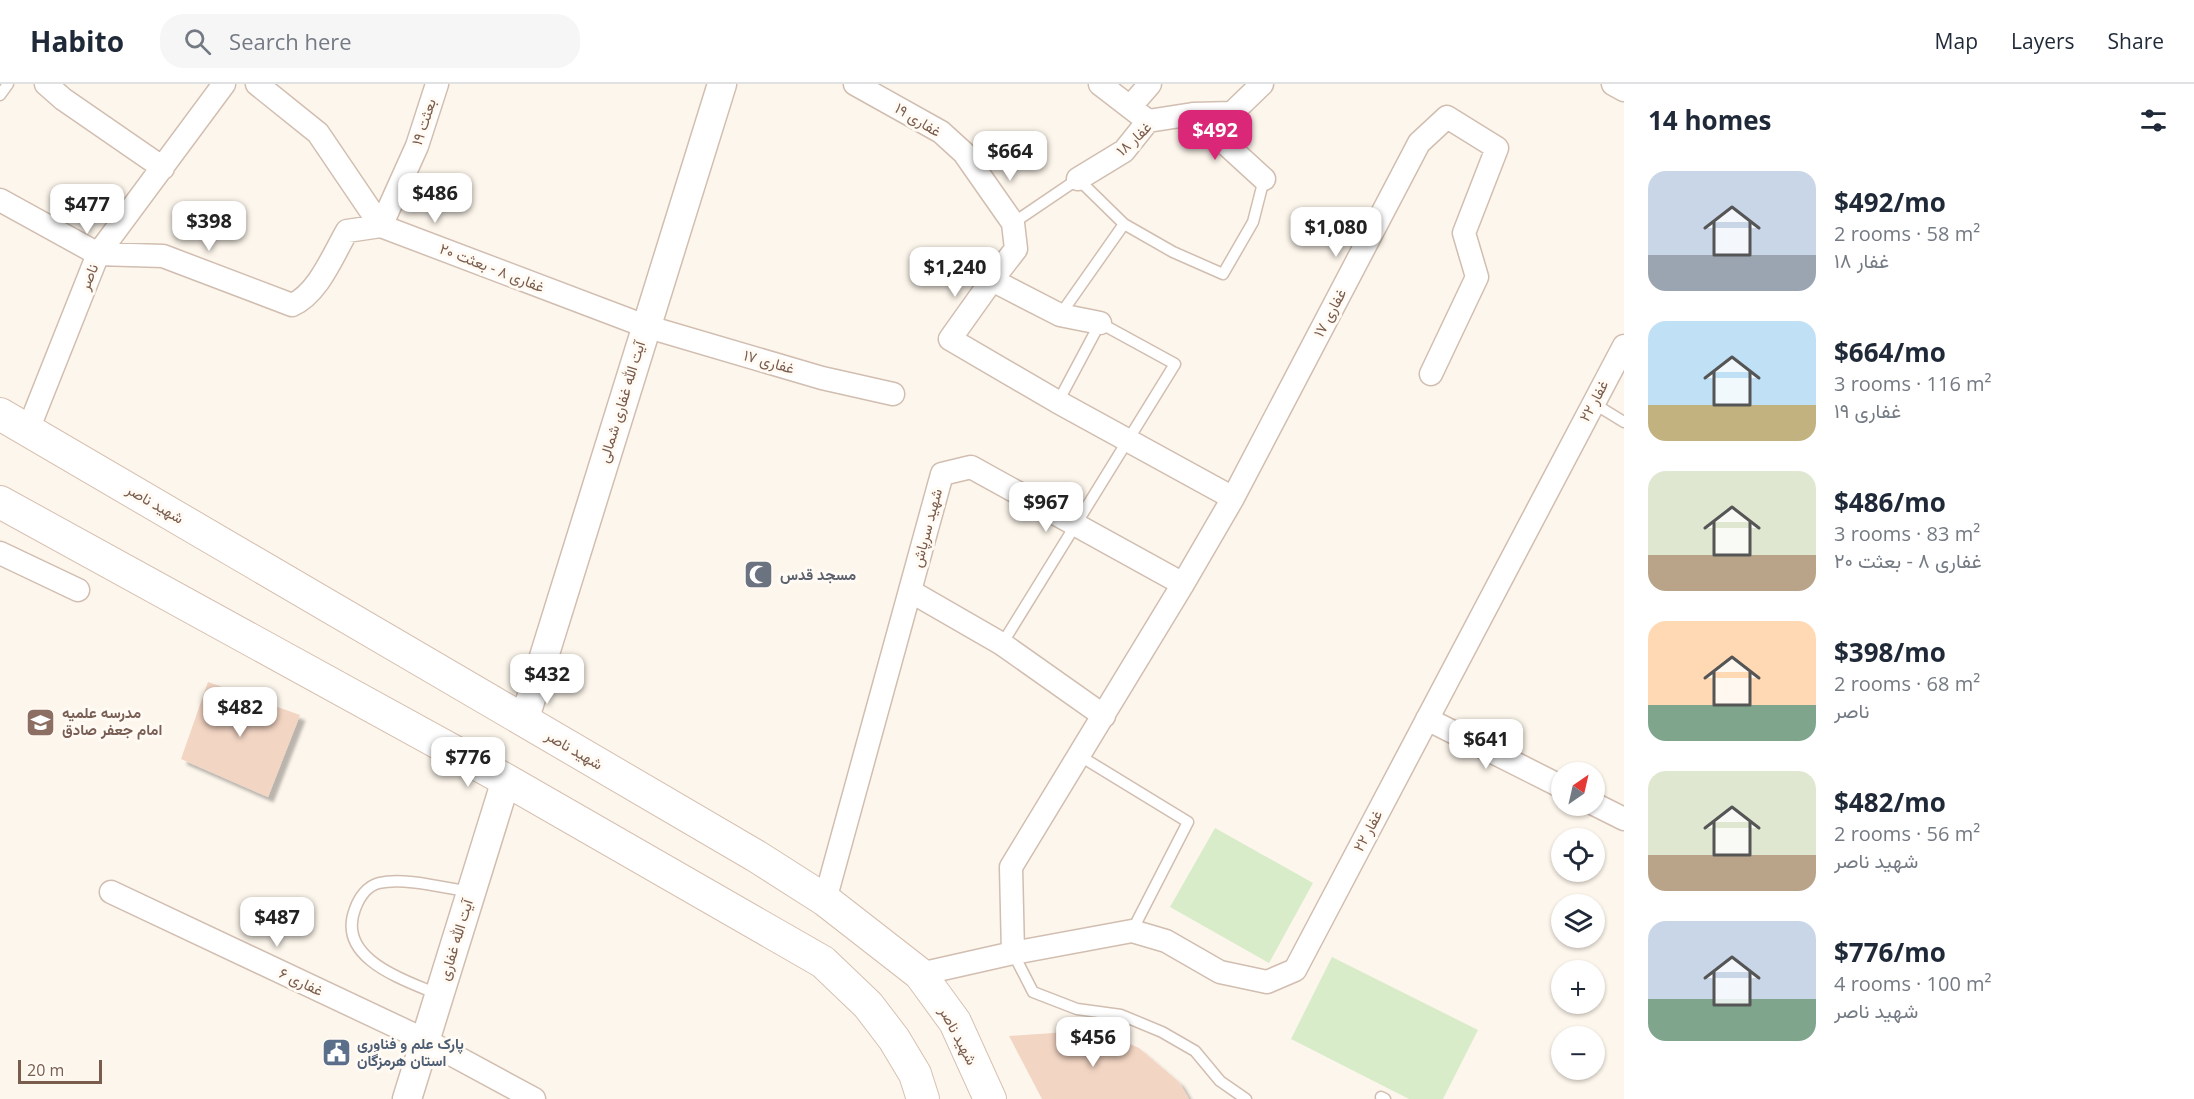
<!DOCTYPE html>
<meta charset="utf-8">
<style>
body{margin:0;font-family:"Open Sans",Vazirmatn,sans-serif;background:#f6f6f7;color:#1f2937;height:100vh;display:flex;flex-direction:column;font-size:22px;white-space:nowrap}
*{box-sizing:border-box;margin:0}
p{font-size:20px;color:#747a83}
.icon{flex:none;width:33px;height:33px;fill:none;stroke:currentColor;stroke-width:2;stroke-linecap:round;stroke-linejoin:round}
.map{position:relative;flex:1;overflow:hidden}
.details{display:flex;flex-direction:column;background:#fff;width:570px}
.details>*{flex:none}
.needle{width:39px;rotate:34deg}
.fabs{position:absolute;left:1551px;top:678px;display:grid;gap:12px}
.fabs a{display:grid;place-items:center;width:54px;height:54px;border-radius:50%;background:#fff;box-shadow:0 2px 4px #0004;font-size:30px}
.scale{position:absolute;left:18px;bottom:15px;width:84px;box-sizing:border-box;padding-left:6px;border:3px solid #7a5c4d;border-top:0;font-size:16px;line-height:21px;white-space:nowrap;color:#7a5c4d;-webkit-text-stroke:4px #fffaf3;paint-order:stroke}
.price{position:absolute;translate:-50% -51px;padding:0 14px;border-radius:12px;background:#fff;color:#222;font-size:20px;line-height:39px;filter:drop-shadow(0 2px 3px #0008)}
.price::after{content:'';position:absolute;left:50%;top:36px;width:18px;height:14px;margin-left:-9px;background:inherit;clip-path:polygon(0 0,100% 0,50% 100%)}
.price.current{background:#db2777;color:#fff}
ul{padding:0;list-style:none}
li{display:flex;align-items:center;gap:18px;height:150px;padding:0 24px}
li span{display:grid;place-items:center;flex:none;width:168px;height:120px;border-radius:18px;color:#555}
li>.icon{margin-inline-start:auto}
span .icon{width:72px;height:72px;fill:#fffc;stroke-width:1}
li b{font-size:26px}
h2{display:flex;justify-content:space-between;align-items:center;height:72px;padding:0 24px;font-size:26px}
header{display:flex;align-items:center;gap:36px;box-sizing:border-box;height:84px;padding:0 30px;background:#fff;border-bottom:2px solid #e0e1e3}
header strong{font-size:28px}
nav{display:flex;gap:33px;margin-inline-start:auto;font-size:21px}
.search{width:420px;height:54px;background:#f6f6f7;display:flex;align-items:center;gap:15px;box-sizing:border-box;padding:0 21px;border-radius:24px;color:#747a83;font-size:22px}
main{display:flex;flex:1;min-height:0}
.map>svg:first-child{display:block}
</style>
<header>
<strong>Habito</strong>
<div class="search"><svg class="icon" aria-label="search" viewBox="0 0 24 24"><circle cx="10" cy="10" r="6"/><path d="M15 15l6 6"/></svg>Search here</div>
<nav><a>Map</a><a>Layers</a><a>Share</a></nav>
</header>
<main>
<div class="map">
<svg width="1624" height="1015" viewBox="0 0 1624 1015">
<defs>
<filter id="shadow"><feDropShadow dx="5.5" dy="5.5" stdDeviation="1.5" flood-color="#0004"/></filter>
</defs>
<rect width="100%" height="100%" fill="#fdf6ec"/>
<path fill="#d8ecc9" d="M1215 744 1313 799 1269 879 1170 823Z
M1332 873 1478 946 1443 1015H1409L1291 955Z"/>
<path fill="#f3d5c3" filter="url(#shadow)" d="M208 598 300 631 268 713 181 675Z
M1098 946 1139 964 1179 998 1189 1015H1042L1009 952Z"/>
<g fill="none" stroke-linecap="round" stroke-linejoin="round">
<defs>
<path id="service" d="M0 11 8 0
M1013 139 1078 95 1124 140 1173 168 1223 190 1253 138 1264 95
M1060 231 1124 140
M1593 319 1624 338
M1002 560 1175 280 1100 239 1058 318
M1080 672 1188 738 1132 847
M1013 869 1033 908 1077 925 1121 931 1162 948 1195 967 1220 997 1246 1015
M437 910C402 895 336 874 355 825 359 814 367 802 379 799 405 793 444 804 471 808
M1381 1013 1385 1015"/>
<path id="minor" d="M46 0 63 15 163 84
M257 0 318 49 381 142 645 242 822 294 893 310
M855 0 941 48 964 69 1013 139 1016 165 992 196 1060 231 1100 239
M1100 0 1148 37
M1613 0 1624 6
M1130 23 1150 0
M1193 30 1264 95
M1078 95 1124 67 1148 37 1193 30 1232 29 1262 0
M0 116 98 170 163 172 292 221C318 210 333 171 347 147L381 142 417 62 437 0
M992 196 950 255 1058 318 1233 414 1419 59 1447 33 1497 64 1464 149 1477 193 1431 290
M28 346 98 170 224 0
M0 469 78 506
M1183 500 1233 414
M910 507 1002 560 1104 632
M1427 635 1562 703
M1594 720 1624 735
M111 808 425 956 534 1015
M825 816 942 390 971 383 1183 500 1011 783 1013 869
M920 890 1013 869 1132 847 1166 857 1220 888 1267 898 1295 886 1624 262"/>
<path id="tertiary" d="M524 637 722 0
M407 1015 506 696"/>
<path id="secondary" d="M0 330 756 772 825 816 920 890 955 938 990 1015
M0 418 506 696 823 878 868 921 894 955 915 990 923 1015"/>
</defs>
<use href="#service" stroke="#d1beb0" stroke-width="13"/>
<use href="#minor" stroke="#d1beb0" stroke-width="25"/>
<use href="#tertiary" stroke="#d1beb0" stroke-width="31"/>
<use href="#secondary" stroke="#d6c0b0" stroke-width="34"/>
<use href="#service" stroke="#fff" stroke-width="10"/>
<use href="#minor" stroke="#fff" stroke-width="22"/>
<use href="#tertiary" stroke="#fff" stroke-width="28"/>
<use href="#secondary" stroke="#fff" stroke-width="32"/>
</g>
<defs>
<symbol id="mosque-square" viewBox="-11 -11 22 22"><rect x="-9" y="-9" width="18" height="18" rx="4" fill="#6b7280" stroke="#fffaf3"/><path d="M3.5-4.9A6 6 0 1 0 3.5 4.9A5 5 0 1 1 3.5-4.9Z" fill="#fff"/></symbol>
<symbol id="school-square" viewBox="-11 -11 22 22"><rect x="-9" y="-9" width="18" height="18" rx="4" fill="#8d6e63" stroke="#fffaf3"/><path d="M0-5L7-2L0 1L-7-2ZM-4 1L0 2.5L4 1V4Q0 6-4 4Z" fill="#fff"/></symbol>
<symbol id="civic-square" viewBox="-11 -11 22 22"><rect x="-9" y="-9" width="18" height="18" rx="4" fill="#5c6f8a" stroke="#fffaf3"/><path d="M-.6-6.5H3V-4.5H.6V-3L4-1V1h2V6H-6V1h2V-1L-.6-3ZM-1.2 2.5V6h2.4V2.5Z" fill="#fff"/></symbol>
</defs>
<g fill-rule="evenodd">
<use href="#mosque-square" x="742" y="474" width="33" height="33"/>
<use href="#school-square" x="24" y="622" width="33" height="33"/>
<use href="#civic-square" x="320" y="952" width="33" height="33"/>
</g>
<g text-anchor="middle" stroke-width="6" stroke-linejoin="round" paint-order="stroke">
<g font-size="15" fill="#7a5c4d" stroke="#fffaf3">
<text transform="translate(918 36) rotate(31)" y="5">غفاری ۱۹</text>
<text transform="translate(424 38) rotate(-72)" y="5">بعثت ۱۹</text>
<text transform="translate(1134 55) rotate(-43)" y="5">غفار ۱۸</text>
<text transform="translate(492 184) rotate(21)" y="5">غفاری ۸ - بعثت ۲۰</text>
<text transform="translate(89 193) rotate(-68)" y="5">ناصر</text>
<text transform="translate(1330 229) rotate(-62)" y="5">غفاری ۱۷</text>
<text transform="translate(769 278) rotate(16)" y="5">غفاری ۱۷</text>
<text transform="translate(1594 317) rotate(-62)" y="5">غفار ۲۲</text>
<text transform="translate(622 318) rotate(-73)" y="5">آیت الله غفاری شمالی</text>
<text transform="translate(155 420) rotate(30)" y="5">شهید ناصر</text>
<text transform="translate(927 444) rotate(-75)" y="5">شهید سرپاش</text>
<text transform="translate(574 666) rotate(30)" y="5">شهید ناصر</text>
<text transform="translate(1368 747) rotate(-62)" y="5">غفار ۲۲</text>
<text transform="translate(456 856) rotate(-73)" y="5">آیت الله غفاری</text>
<text transform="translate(301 898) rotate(25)" y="5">غفاری ۶</text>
<text transform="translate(958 952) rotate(62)" y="5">شهید ناصر</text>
</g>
<g font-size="15" font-weight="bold" fill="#5b616d" stroke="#fffaf3" text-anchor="start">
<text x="780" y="496">مسجد قدس</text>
</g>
<g font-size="15" font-weight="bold" fill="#785e54" stroke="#fffaf3" text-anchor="start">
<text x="62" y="634">مدرسه علمیه<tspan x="62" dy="17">امام جعفر صادق</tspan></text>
</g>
<g font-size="15" font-weight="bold" fill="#4e5e75" stroke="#fffaf3" text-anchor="start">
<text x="357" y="965">پارک علم و فناوری<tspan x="357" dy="17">استان هرمزگان</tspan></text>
</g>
</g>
</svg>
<div class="fabs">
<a><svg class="needle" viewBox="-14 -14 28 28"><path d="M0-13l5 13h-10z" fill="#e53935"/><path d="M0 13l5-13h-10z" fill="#747a83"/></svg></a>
<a><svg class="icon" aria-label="locate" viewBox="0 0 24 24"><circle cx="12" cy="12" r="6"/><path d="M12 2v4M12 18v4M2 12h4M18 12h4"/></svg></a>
<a><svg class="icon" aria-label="layers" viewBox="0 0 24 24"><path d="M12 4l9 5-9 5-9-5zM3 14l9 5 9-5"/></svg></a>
<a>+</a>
<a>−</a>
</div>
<div class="scale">20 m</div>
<b class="price current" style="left:1215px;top:77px">$492</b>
<b class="price" style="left:1010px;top:98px">$664</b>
<b class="price" style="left:435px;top:140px">$486</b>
<b class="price" style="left:87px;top:151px">$477</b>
<b class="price" style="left:209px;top:168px">$398</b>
<b class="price" style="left:1336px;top:174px">$1,080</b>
<b class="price" style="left:955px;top:214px">$1,240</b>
<b class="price" style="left:1046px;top:449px">$967</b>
<b class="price" style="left:547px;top:621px">$432</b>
<b class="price" style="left:240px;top:654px">$482</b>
<b class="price" style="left:1486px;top:686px">$641</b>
<b class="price" style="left:468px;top:704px">$776</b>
<b class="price" style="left:277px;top:864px">$487</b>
<b class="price" style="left:1093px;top:984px">$456</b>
</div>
<section class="details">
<h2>14 homes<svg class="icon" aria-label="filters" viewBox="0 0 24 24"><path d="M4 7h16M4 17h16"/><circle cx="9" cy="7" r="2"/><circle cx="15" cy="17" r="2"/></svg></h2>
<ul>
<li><span style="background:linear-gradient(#c9d6e8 70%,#9aa5b1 0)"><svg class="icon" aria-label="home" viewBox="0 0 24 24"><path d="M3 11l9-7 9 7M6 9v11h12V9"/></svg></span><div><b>$492/mo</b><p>2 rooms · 58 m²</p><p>غفار ۱۸</p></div></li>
<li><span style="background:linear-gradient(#bfe0f5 70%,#c2b280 0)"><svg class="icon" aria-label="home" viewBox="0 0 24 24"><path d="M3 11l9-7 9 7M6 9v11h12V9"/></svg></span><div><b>$664/mo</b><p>3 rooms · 116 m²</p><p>غفاری ۱۹</p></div></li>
<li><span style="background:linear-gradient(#dfe7d0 70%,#b9a48a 0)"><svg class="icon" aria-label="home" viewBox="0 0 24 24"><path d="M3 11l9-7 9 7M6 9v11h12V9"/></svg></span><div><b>$486/mo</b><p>3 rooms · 83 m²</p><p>غفاری ۸ - بعثت ۲۰</p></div></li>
<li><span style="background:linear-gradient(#ffd9b3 70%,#7fa58c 0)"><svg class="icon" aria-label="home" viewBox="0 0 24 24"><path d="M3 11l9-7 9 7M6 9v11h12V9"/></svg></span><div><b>$398/mo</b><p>2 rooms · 68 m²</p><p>ناصر</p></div></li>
<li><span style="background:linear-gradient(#dfe7d0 70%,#b9a48a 0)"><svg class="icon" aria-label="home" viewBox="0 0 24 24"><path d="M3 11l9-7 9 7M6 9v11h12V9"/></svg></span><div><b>$482/mo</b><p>2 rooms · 56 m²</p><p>شهید ناصر</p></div></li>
<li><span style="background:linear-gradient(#c9d6e8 65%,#7fa58c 0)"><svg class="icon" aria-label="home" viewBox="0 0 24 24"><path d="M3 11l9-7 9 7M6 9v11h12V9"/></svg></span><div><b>$776/mo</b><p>4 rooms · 100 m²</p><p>شهید ناصر</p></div></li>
</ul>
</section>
</main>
